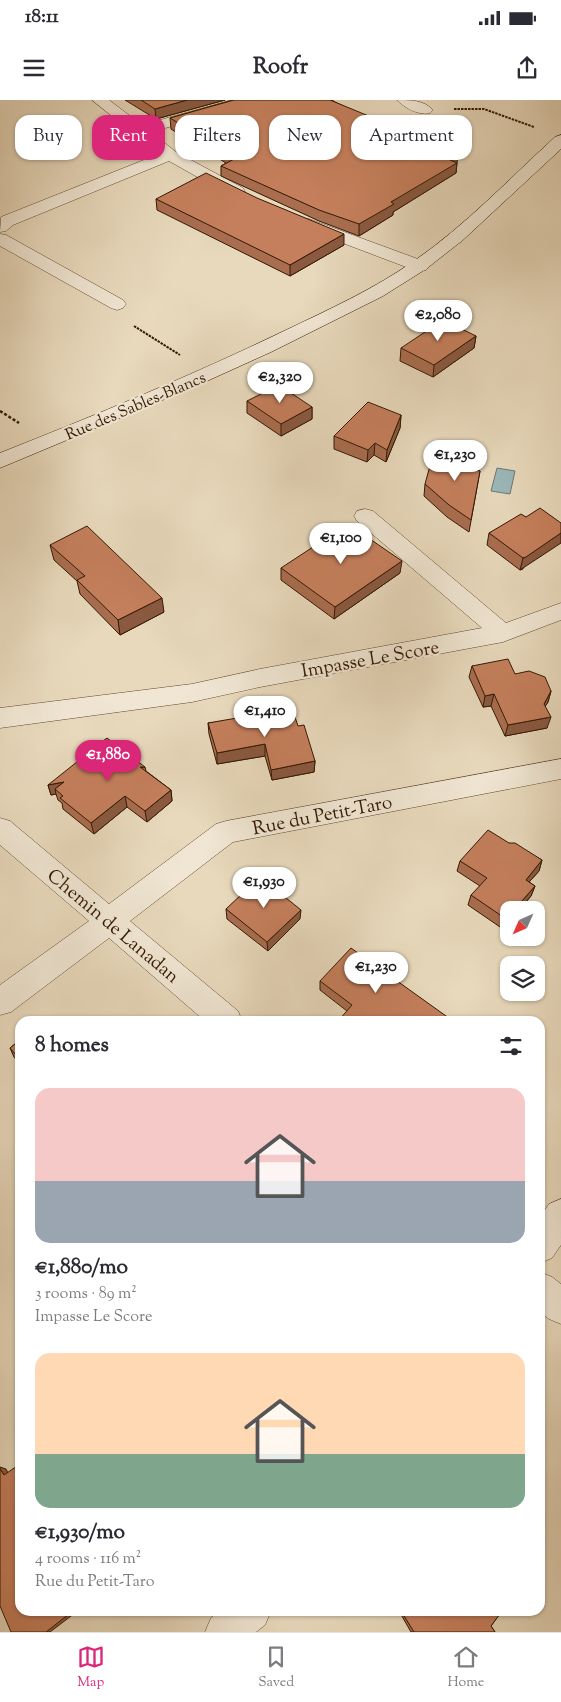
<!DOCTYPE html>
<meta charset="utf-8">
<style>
body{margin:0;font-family:"Sorts Mill Goudy",serif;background:#f2f2f3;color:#2b2b33;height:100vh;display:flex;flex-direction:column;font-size:19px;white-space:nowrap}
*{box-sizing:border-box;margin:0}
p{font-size:16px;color:#7c7c81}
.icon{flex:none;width:28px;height:28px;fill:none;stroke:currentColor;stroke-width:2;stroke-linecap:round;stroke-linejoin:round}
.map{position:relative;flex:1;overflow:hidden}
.panel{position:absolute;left:15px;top:916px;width:530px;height:600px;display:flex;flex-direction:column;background:#fff;border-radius:15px;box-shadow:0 1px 4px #0004}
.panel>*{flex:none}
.guide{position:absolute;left:15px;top:15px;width:531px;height:45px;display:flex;gap:10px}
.needle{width:32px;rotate:225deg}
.controls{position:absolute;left:500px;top:801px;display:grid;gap:10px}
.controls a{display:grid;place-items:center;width:45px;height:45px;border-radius:10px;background:#fff;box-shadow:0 1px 4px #0004;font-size:25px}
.price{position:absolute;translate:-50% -42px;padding:0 11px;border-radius:18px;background:#fff;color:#222;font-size:16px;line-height:32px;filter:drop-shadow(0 1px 2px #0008)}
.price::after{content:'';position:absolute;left:50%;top:30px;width:15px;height:11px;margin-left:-8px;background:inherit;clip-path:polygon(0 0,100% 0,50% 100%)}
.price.selected{background:#db2777;color:#fff}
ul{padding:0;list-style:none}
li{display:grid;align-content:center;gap:10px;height:265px;padding:0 20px}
li span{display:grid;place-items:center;height:155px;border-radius:15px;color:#555}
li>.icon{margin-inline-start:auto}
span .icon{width:90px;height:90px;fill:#fffc;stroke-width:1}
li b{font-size:21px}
h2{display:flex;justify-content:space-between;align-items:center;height:60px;padding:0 20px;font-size:21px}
.tag{padding:0 18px;border-radius:15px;background:#fff;box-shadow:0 1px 4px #0004;font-size:18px;line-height:45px}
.tag.selected{background:#db2777;color:#fff}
.status{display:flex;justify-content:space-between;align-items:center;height:35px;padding:0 25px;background:#fff;direction:ltr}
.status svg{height:14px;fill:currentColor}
header{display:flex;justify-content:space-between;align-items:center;height:65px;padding:0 20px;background:#fff;font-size:22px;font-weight:700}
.menu{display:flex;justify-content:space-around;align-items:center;height:70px;border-top:1px solid #e1e1e2;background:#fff;font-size:14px;color:#7c7c81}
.menu a{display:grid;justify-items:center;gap:2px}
.menu .selected{color:#db2777}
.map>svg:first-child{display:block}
</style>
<div class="status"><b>18:11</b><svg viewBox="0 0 49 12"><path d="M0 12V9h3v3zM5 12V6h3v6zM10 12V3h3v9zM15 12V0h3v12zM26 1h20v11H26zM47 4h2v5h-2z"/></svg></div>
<header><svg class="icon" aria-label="menu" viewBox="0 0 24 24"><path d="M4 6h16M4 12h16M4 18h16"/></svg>Roofr<svg class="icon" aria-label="share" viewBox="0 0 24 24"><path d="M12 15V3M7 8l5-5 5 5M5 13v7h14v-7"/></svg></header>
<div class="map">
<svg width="561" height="1532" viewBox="0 0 561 1532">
<rect width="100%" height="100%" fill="#e8d9bc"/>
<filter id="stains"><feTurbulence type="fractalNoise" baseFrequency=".004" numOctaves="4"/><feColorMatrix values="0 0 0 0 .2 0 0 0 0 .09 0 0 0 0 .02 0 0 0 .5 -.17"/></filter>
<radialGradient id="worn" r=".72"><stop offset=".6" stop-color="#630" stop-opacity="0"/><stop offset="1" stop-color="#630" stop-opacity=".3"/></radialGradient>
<path fill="#9bb8ba" stroke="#717871" d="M497 368 515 371 510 394 491 391Z"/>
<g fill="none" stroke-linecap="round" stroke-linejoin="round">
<defs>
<path id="street" d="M92 0H109L142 25 232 0H257L254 3 151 32 176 52 243 88 245 92 243 96H231L169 61 13 125 6 131 0 132 1 117 159 54Z
M397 0C410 0 424 0 433 10L430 13C420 16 404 8 397 0Z
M309 119 426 162 429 166 426 170 420 171 414 170 303 128 300 124 303 120Z
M0 134 6 135 123 200 126 204 123 208 117 210 111 208 0 146Z
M365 409 373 411 506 523 561 503V520L503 542 260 587 192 602 0 628V608L192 584 260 569 482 528 357 421 354 416 357 411Z
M561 659V679L233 742 130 821 238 911 242 921H205L109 838 11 912 0 915V885L89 821 0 745V718L10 721 109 804 216 724 226 721Z
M561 1099V1145L552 1158 540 1163V1117L549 1104Z
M540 1172 552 1177 561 1184V1224L549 1219 540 1212Z
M219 1511H271L265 1525 256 1532H205L211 1518Z"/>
<path id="secondary" d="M561 35V49L463 140 426 169 383 196 271 252 196 286 0 368V353C96 315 191 276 284 231 328 210 374 189 414 161 466 125 509 79 555 37Z"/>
</defs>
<use href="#street" stroke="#604831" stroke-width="1"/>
<use href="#secondary" stroke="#331803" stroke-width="1"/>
<path stroke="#331803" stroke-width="2" stroke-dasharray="2.5 1" stroke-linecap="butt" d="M454 9H484L534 27
M134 226 180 255"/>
<path stroke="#331803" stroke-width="2.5" stroke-dasharray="3 2" stroke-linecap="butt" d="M0 311 19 323"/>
<use href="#street" fill="#f0e6d3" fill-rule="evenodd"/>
<use href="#secondary" fill="#f0e6d3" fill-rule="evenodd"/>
</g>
<path fill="#a96d4f" stroke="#331803" d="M125 0H225L156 19Z
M233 0H333V1L457 63 456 73 393 112V115L359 136 319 121 221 76V66L226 63 171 29 170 18Z
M156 99 344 145 290 176 157 110Z
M476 236 474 248 433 277 400 261 401 248Z
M247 301 312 307V319L281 336 247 313Z
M401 315 400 328 386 362 374 355 367 362 334 349V336Z
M476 370 480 371 469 432 447 417 424 396 425 384Z
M526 417 523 469 520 470 487 445 489 433Z
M50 445 164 512 120 535 80 494 77 481 54 460Z
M281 468 400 473 334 519 281 480Z
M472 566 515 574 551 591 548 602 545 606 547 628 505 636 491 606 483 607 469 577Z
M280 616 298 626 315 661 314 672 272 680 265 656 217 664 209 634 208 623Z
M145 667 146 671 171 690 172 701 147 722 127 707 94 734 63 709 62 703 58 700 56 694 51 695 48 685Z
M509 743 542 760 539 771 529 782 535 786 531 796 503 829 468 805 471 795 480 786 457 771 460 761Z
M226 809 300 819 268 851 227 819Z
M320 881 453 921 347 911 320 890Z
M20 940V964L14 957 10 948Z
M399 1511H502L491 1526 495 1532H411Z"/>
<path fill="#8a5940" stroke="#331803" d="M187 0H225L156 19 155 9Z
M458 53 456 73 393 112V115L359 136V124L391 102 448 59Z
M344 134V145L290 176V165Z
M476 236 474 248 433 277 434 265Z
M312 307V319L281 336V324Z
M401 315 400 328 386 362 387 350Z
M375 343 374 355 367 362 368 350Z
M561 433V443L520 470 523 458Z
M402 461 400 473 334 519 335 507Z
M162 498 164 512 120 535 118 520Z
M551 591 548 602 540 615 544 604Z
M494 594 491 606 483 607 485 596Z
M551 617 547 628 505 636 508 625Z
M265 644V656L217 664V653Z
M315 661 314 672 272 680 271 670Z
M64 682 55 689 56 694 51 695 48 685Z
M171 690 172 701 147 722 145 711Z
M125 696 127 707 94 734 91 723Z
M542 760 539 771 522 790 526 780Z
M535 786 531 796 519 810H514Z
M301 810 300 819 268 851 267 842Z
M509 816V822L503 829 506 819Z
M0 1367 6 1369 10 1377 4 1375 0 1369Z
M68 1511H74L75 1513 50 1532H46Z"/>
<path fill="#c57f5c" stroke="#331803" d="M141 0H187L155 9Z
M234 0H330L458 53 448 59 457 63 391 102 394 104 359 124 319 110 221 66 236 58 170 18Z
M206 73 257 98 344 134 290 165 156 99Z
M443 220 476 236 434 265 401 248Z
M279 285 312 307 281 324 247 301Z
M368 302 401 315 387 350 375 343 368 350 334 336Z
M433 355 478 361 476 370 480 371 471 420 449 405 425 384Z
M540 408 561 423V433L526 457 523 458 489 433 521 414 526 417Z
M348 424 402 461 335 507 281 468Z
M87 426 162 498 118 520 77 480 85 476 50 445Z
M508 559 515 574 529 571 545 577 551 591 544 604 551 617 508 625 494 594 485 596 472 566Z
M278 611 280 616 294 614 298 626 304 625 315 661 271 670 265 644 217 653 208 623Z
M107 638 145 667H140L171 690 145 711 125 696 91 723 60 698 63 696 55 689 64 682 48 685Z
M488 730 509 743H515L542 760 526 780 535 786 514 810H509V816L506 819 471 795 487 778 460 761Z
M260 777 301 810 267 842 226 809Z
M351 848 453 921H338L352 905 320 881Z
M48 917 52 921H43Z
M489 918 491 921H485Z
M20 940V960L10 948Z
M20 1364V1511H68L69 1514 46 1532H11L0 1506V1369L4 1375Z
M401 1511H502L491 1526 495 1532H414Z"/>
<g text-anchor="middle" stroke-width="4.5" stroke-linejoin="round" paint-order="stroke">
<g font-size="16" fill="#331803" stroke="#f0e6d3">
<text transform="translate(135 305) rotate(-23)" y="6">Rue des Sables-Blancs</text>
</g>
<g font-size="19" fill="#331803" stroke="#f0e6d3">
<text transform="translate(370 558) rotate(-10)" y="7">Impasse Le Score</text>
<text transform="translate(322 714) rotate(-11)" y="7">Rue du Petit-Taro</text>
<text transform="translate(114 825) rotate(40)" y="7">Chemin de Lanadan</text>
</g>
</g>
<rect width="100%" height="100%" filter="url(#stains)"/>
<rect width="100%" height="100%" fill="url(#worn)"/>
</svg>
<div class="controls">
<a><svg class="needle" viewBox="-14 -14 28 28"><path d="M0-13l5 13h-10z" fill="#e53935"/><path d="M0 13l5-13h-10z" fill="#7c7c81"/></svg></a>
<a><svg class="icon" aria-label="layers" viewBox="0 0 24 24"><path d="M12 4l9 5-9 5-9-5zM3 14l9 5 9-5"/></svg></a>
</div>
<b class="price" style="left:438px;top:242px">€2,080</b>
<b class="price" style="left:280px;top:304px">€2,320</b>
<b class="price" style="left:455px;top:382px">€1,230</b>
<b class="price" style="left:341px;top:465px">€1,100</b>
<b class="price" style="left:265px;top:638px">€1,410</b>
<b class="price selected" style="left:108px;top:682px">€1,880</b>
<b class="price" style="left:264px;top:809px">€1,930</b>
<b class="price" style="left:376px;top:894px">€1,230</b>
<div class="guide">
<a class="tag">Buy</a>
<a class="tag selected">Rent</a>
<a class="tag">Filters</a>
<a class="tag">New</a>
<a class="tag">Apartment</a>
</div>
<section class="panel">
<h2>8 homes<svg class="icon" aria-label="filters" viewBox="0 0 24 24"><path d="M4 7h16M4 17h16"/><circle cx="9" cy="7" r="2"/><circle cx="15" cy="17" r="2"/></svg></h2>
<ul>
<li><span style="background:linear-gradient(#f6c9c9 60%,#9aa5b1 0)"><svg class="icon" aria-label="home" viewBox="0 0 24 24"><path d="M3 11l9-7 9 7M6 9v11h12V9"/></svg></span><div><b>€1,880/mo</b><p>3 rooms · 89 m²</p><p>Impasse Le Score</p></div></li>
<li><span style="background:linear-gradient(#ffd9b3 65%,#7fa58c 0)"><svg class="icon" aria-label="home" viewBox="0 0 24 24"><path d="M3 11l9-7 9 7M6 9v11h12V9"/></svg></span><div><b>€1,930/mo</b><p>4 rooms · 116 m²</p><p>Rue du Petit-Taro</p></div></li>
</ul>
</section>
</div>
<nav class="menu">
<a class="selected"><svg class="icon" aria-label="map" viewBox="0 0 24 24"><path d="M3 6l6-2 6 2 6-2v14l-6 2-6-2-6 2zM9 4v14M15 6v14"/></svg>Map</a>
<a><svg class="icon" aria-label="saved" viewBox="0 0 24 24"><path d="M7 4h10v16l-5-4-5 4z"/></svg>Saved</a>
<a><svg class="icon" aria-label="home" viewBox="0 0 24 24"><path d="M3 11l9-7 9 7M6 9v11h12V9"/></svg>Home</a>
</nav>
